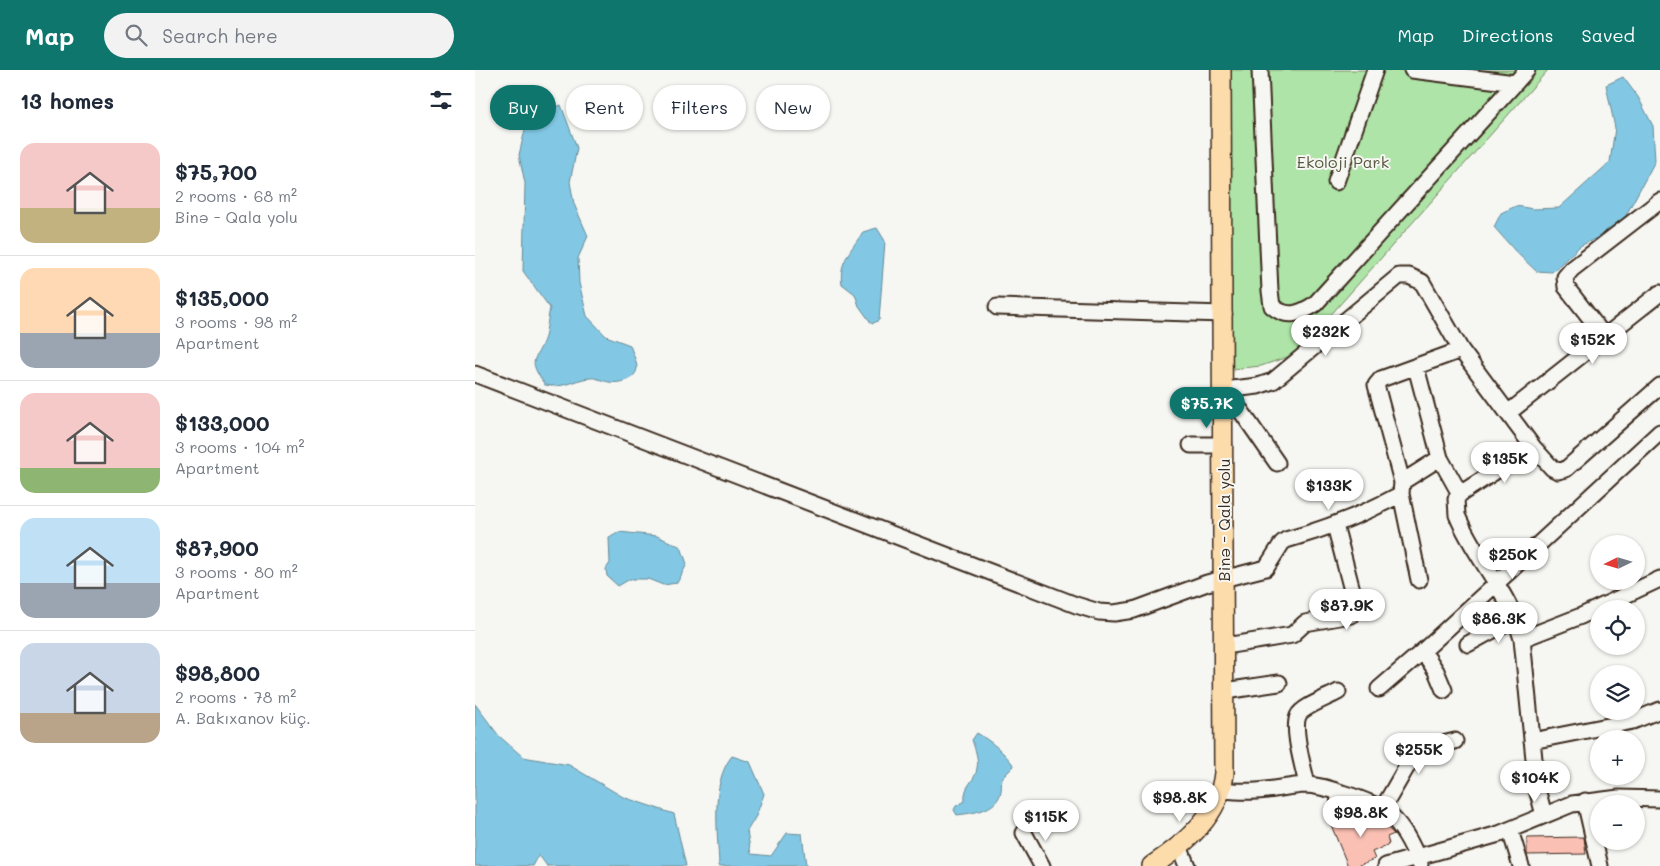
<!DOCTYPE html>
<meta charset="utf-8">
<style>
body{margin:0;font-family:Mali,sans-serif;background:#f2f2f3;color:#1f2937;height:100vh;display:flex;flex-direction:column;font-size:19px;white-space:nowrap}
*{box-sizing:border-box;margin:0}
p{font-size:16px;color:#747a83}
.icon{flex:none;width:28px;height:28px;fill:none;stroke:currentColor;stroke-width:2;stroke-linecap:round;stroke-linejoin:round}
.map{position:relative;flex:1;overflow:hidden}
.side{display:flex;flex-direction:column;background:#fff;width:475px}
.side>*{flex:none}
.hud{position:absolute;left:15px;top:15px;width:475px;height:45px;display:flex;gap:10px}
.needle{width:32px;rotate:265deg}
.tools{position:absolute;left:1115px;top:465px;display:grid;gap:10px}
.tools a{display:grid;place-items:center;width:55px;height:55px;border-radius:50%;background:#fff;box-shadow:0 1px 4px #0004;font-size:25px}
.price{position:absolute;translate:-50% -42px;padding:0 11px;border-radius:18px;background:#fff;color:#222;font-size:16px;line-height:32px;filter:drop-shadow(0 1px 2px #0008)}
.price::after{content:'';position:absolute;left:50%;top:30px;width:15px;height:11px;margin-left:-8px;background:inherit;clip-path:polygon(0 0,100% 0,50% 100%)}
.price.on{background:#0f766e;color:#fff}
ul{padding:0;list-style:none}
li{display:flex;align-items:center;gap:15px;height:125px;padding:0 20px}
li+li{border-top:1px solid #e0e1e3}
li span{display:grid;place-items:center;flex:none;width:140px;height:100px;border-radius:15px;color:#555}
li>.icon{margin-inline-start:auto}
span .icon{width:60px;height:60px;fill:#fffc;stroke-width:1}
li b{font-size:21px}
h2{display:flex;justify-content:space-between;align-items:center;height:60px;padding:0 20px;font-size:21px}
.pill{padding:0 18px;border-radius:22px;background:#fff;box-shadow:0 1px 4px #0004;font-size:18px;line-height:45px}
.pill.on{background:#0f766e;color:#fff}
header{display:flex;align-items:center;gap:30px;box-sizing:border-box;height:70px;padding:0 25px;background:#0f766e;color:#fff}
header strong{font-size:24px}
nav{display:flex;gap:28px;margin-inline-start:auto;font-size:18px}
.search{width:350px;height:45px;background:#f2f2f3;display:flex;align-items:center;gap:12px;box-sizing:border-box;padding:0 18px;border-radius:28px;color:#747a83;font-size:19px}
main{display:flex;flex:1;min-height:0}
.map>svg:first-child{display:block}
</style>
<header>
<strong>Map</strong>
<div class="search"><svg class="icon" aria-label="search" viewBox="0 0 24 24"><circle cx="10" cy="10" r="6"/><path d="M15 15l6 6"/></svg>Search here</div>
<nav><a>Map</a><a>Directions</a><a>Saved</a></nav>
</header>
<main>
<section class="side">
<h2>13 homes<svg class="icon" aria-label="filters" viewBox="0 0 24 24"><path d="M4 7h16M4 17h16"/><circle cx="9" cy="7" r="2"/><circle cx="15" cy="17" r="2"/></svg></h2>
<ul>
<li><span style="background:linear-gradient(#f6c9c9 65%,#c2b280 0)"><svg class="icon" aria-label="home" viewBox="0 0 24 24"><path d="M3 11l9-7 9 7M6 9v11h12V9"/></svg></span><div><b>$75,700</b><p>2 rooms · 68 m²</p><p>Binə - Qala yolu</p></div></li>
<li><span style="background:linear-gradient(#ffd9b3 65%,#9aa5b1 0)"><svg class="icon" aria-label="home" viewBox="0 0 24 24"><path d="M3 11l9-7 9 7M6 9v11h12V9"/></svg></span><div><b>$135,000</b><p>3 rooms · 98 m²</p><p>Apartment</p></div></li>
<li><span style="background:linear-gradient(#f6c9c9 75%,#8fb573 0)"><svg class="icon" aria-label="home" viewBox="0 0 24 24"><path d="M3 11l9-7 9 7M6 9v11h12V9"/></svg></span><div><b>$133,000</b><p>3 rooms · 104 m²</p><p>Apartment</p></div></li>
<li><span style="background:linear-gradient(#bfe0f5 65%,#9aa5b1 0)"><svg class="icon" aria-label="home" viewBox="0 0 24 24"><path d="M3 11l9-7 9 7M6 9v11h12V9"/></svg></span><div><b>$87,900</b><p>3 rooms · 80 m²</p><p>Apartment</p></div></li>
<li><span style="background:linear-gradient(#c9d6e8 70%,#b9a48a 0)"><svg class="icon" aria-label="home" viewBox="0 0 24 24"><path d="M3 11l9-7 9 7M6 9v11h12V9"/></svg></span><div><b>$98,800</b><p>2 rooms · 78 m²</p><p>A. Bakıxanov küç.</p></div></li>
</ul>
</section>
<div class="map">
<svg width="1185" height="796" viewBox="0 0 1185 796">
<rect width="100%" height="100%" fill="#f6f6f2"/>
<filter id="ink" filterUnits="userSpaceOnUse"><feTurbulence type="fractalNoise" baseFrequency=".02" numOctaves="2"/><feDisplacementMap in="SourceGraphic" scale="10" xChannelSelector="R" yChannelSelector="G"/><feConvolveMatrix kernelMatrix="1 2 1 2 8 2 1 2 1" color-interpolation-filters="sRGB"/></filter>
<g filter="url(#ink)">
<path fill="#aee4a7" stroke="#748762" d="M754 0H1073L821 284 786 296 757 299Z"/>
<path fill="#82c8e4" stroke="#668995" d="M1148 7 1163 27 1178 56 1180 91 1149 149 1126 166 1105 176 1077 202 1061 201 1041 182 1019 157 1026 143 1041 136 1058 139 1084 138 1135 92 1140 58 1131 15Z
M86 35 102 78 95 112 99 134 113 166 103 188 104 213 112 246 131 266 155 275C157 282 162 291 162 298 161 310 143 314 134 312 127 311 121 307 115 308 96 310 90 319 70 315 51 287 61 293 70 267 72 258 73 247 75 238L48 201 50 113 44 85 53 47Z
M402 158 410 171 404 250 397 254 384 236 380 224 367 214C363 193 377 179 388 162Z
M144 462 182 466 206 477 212 494 202 513 188 515 173 509H155L143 516 132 506 131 499 135 493 134 468Z
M0 634 24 666 48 687 94 695 148 727 199 744 211 796H72L64 785 58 796H0Z
M502 663C517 672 529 682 539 696L527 708C526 713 527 720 525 725 519 741 497 743 482 745L479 740 481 736 490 731C488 715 501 711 502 698 504 689 500 679 497 670Z
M257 686 275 692 289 724 281 746 272 761 276 784 296 786 312 763 327 764 331 796H244C243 762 235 713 257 686Z"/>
<path fill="#fac0b3" stroke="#3b2a1e" d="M887 740 902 748 919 764 912 767 914 774 897 782 900 789 882 796H873L856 755 867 754 872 747Z
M1109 767 1111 784 1052 785V768Z"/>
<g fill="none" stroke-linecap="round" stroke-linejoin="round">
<defs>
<path id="minor" d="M785 0 795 221 797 236C812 249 825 244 840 234L1052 0
M937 0 1040 13
M861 112 900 0
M522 237 749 244
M1130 267 1091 217 1090 207 1097 199 1185 131
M941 297 965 388 985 424 981 429 982 445C1000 489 1034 521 1047 569L1062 719 1069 745
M0 304 601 535 624 542 639 543 659 540 732 513 791 498 807 473 811 470C851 459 889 444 926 424L927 412 965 388
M749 320 783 316 798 311 924 206H934L947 212 986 280 1058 377 1077 398 1083 401 1091 399 1185 316
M749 337 762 339 766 341 802 393
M1033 343 1185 223
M716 375H749
M927 412 901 315 906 309 986 280
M926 424 944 510
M985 424 1058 377
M1047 569 1106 546 1185 509
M993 574 1040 548
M750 576 817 565 830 553 876 545 880 541V532L860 455
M948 581 961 601 969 620
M904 619 948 581 1185 362
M750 621 804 613
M1057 671 1158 651 1185 640
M832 715C829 699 817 661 823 646 827 637 854 627 863 622
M746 720C758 721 769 722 781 721 797 720 814 716 830 715 843 715 855 719 867 723 914 737 926 749 945 794
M1110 731 1125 796
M908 738 938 686 951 678 980 671
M863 746 864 722
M1035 760 1046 796
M549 763 567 796
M704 776 712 796
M911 796 1024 764 1097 734 1144 728 1185 729"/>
<path id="major" d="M677 796C710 774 745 745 749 703L746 0"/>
</defs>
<use href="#minor" stroke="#3b2a1e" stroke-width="19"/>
<use href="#major" stroke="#3b2a1e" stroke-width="22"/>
<use href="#minor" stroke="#f6f6f2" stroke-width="15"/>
<use href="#major" stroke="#fddcac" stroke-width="19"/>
</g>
</g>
<g text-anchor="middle" stroke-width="4" stroke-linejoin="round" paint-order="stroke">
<g font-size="16" fill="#585840" stroke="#f6f6f2">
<text x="868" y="98">Ekoloji Park</text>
</g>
<g font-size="16" fill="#3b2a1e" stroke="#f6f6f2">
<text transform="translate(749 450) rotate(-90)" y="6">Binə - Qala yolu</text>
</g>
</g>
</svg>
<div class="tools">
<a><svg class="needle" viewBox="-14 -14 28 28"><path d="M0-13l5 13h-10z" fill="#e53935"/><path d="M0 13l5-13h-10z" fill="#747a83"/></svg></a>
<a><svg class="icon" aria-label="locate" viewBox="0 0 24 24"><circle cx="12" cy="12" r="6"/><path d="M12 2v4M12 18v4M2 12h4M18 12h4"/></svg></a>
<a><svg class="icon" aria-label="layers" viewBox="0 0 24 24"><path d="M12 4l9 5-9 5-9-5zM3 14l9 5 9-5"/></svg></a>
<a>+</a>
<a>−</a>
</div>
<b class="price" style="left:851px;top:287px">$232K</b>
<b class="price" style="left:1118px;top:295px">$152K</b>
<b class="price on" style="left:732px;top:359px">$75.7K</b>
<b class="price" style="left:1030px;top:414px">$135K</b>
<b class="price" style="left:854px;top:441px">$133K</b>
<b class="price" style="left:1038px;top:510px">$250K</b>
<b class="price" style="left:872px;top:561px">$87.9K</b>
<b class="price" style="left:1024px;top:574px">$86.3K</b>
<b class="price" style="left:944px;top:705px">$255K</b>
<b class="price" style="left:1060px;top:733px">$104K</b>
<b class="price" style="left:705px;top:753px">$98.8K</b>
<b class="price" style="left:886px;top:768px">$98.8K</b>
<b class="price" style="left:571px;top:772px">$115K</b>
<div class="hud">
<a class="pill on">Buy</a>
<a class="pill">Rent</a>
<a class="pill">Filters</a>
<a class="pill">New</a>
</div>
</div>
</main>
